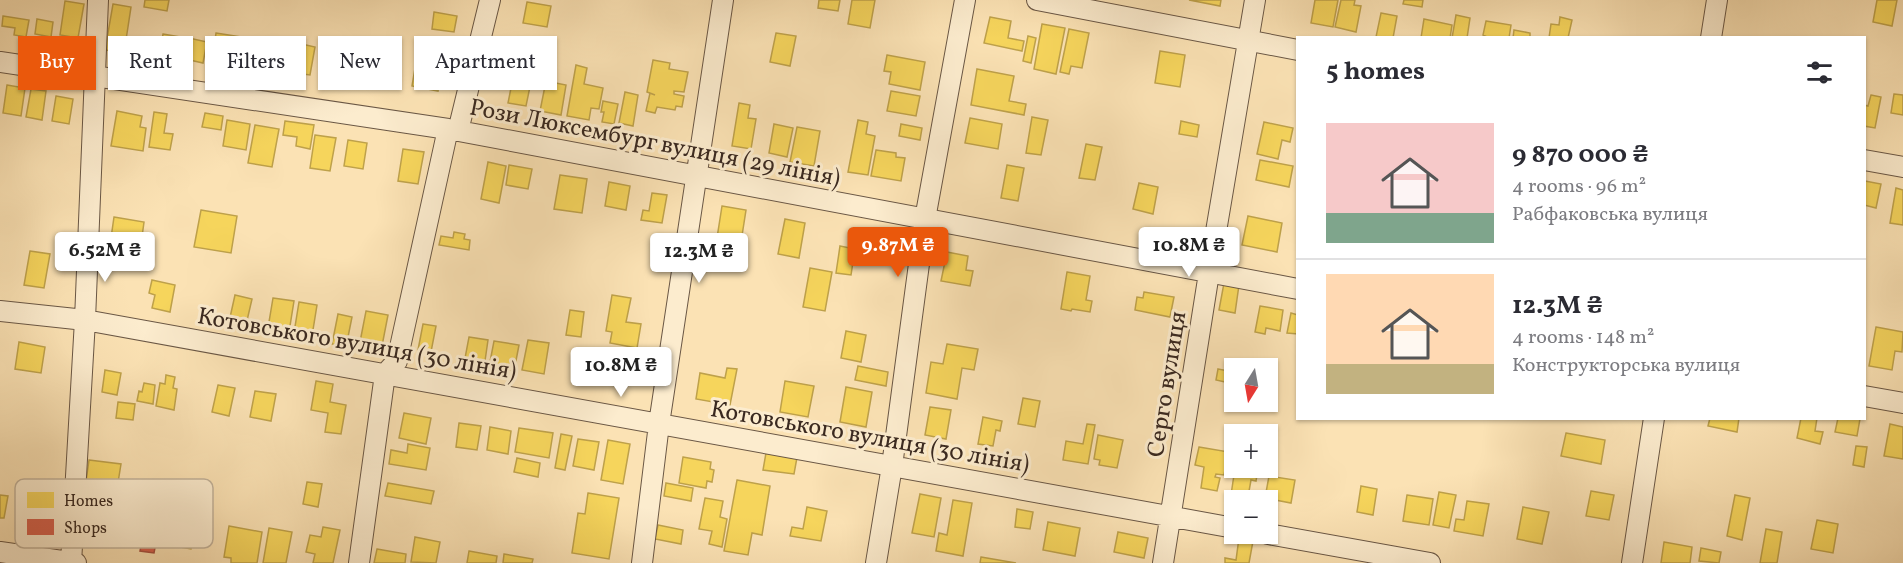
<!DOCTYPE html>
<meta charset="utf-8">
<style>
body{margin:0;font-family:Vollkorn,serif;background:#f2f2f3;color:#2b2b33;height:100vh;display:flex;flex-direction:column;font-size:22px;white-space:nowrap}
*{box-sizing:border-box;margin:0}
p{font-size:20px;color:#7c7c81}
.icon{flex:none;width:33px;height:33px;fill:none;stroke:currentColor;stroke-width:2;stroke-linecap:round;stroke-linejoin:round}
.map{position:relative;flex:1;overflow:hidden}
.details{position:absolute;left:1296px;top:36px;width:570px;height:384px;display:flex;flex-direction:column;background:#fff;border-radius:0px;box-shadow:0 2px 4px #0004}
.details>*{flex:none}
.hud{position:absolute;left:18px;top:36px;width:570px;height:54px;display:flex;gap:12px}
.needle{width:39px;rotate:191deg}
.tools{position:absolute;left:1224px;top:358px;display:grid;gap:12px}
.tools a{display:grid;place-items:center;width:54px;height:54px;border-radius:0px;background:#fff;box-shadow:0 2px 4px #0004;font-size:30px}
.price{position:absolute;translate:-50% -51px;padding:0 14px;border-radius:6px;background:#fff;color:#222;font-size:20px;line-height:39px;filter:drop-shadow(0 2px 3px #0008)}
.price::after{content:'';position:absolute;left:50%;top:36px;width:18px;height:14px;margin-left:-9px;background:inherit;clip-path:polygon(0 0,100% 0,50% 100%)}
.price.selected{background:#ea580c;color:#fff}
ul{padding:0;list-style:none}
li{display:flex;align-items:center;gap:18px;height:150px;padding:0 30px}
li+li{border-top:2px solid #e1e1e2}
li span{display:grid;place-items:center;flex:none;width:168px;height:120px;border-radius:0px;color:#555}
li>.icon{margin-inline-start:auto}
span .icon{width:72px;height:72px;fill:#fffc;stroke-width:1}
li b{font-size:26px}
h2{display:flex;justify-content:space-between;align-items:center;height:72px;padding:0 30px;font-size:26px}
.tag{padding:0 21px;border-radius:0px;background:#fff;box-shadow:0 2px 4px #0004;font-size:21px;line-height:54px}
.tag.selected{background:#ea580c;color:#fff}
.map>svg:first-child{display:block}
</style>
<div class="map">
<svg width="1903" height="563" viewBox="0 0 1903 563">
<rect width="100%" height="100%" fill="#fbe2b4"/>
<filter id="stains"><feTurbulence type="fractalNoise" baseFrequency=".00333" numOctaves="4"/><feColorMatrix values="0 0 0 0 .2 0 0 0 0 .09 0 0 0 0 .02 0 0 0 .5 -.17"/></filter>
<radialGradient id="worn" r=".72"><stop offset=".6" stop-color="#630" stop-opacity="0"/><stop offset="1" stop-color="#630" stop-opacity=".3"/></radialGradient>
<path fill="#f6d55c" stroke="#bea14a" stroke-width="1.5" d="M145 0H169L167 11 144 7Z
M819 0H840L838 11 818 8Z
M852 0H875L870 28 848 24Z
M1189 0H1221L1220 6Z
M1315 0H1338L1333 27 1311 23Z
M1341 0H1355L1354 5 1361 6 1356 32 1335 27Z
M1404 0H1423L1422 7 1403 4Z
M1877 0H1897L1892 26 1873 22Z
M65 1 84 4 78 38 60 35Z
M527 2 551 6 547 27 523 23Z
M113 4 131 7 124 53 105 50Z
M434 12 457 16 454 32 432 29Z
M1381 13 1397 16 1393 38 1376 37Z
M1456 15 1470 18 1467 38H1452Z
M3 16 29 20 26 37 14 35 15 28 2 26Z
M990 17 1011 21 1008 38 1024 41 1022 51 984 43Z
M1560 17 1572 20 1568 38H1549L1551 24 1559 25Z
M37 19 53 22 51 37 35 34Z
M1424 19 1452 25 1450 38H1421Z
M1486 21 1511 25 1509 38H1489L1483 35Z
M1042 24 1065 28 1056 74 1034 69Z
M1069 29 1089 33 1082 68 1071 66 1069 74 1060 72Z
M1514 30 1530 33V38H1513Z
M216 33 242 37 238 58 232 57 231 66 212 62Z
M776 33 796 36 790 66 770 62Z
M163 34 181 37 177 60 159 57Z
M1028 36 1036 38 1031 63 1023 61Z
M189 38 207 42 203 63 185 59Z
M293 42 315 47 310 75 288 72Z
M372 46 393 50 387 81 366 77Z
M332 50 360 55 356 81 328 76Z
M418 51 445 56 438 91 412 86Z
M1160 51 1185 55 1180 87 1155 83Z
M887 55 925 62 920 90 889 84 891 72 884 71Z
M653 60 670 63 669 69 688 72 684 92 674 91V94L684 96 682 107 676 106 675 110 657 107 655 113 646 111 650 93 655 95 647 92Z
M576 65 587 68 584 84 603 88 599 109 591 108 589 120 567 116Z
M977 69 1014 76 1009 101 1026 104 1024 115 971 105Z
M514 73 532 77 526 106 508 103Z
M546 81 566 85 561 115 540 111Z
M7 85 25 88 21 116 3 113Z
M31 89 46 91 42 120 26 117Z
M891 91 920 96 916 116 887 111Z
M625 92 638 95 633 126 619 123Z
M1894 94 1903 95V115L1891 113Z
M1871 95 1881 97 1875 128 1864 126V105L1868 106Z
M56 96 73 99 69 124 52 121Z
M603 101 618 104 614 124 602 122 604 112H601Z
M739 103 750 105 748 118 756 119 751 149 732 146Z
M117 111 142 116 140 127 146 128 143 151 111 146Z
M154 112 167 114 164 133 173 134 170 150 149 147Z
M205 113 223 116 221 130 202 127Z
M1032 117 1048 120 1041 155 1026 153Z
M970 118 1002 124 998 149 965 143Z
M227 120 250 124 246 150 223 146Z
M858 120 868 122 866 134 875 136 868 175 848 172Z
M285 121 314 125 310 149 296 146 297 137 283 135Z
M1181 121 1199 125 1197 137 1179 134Z
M1264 122 1293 128 1290 142 1282 140 1278 159 1257 154Z
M774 124 793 128 787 157 769 153Z
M901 124 922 128 920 140 899 136Z
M255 125 279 129 272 167 248 163Z
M797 127 820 131 814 166 790 162Z
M315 135 336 138 330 171 310 168Z
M348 140 367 143 363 169 344 166Z
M1086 144 1102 147 1095 180 1079 178Z
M403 149 424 152 418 184 398 181Z
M876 150 896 153V157L905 158 901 181 871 176Z
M1260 160 1293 166 1289 187 1256 180Z
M488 162 506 166 499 203 481 199Z
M509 165 532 169 528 189 506 185Z
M1007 165 1024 168 1018 201 1001 198Z
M560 175 587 179 582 213 554 209Z
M1865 181 1881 184 1876 208 1864 205Z
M609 182 630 186 626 210 605 206Z
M1139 183 1158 187 1153 214 1133 209Z
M1896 188 1903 190V225L1890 223Z
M652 193 667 195 662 223 641 220 643 210 649 211Z
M722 206 746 210 741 242 717 238Z
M201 210 237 216 231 253 194 247Z
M1248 216 1282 223 1277 252 1242 245Z
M114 217 144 222 141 244 111 238Z
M785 219 805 223 799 258 778 254Z
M454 232 465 234 464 239 470 240 469 250 439 245 441 236 453 238Z
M840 246 855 249 851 275 836 273Z
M30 251 50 254 44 288 24 285Z
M947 252 968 256 966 270 973 271 970 286 941 281Z
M810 268 832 272 825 311 803 307Z
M1067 272 1090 276 1086 300 1092 301 1090 312 1072 309 1071 311 1061 309Z
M152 280 175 285 170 312 152 308 155 295 149 293Z
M1224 283 1239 285 1235 313 1219 310Z
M1144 292 1174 297 1170 317 1135 310 1137 297 1143 298Z
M235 295 252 299 246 325 229 322Z
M612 295 631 298 626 322 641 324 637 348 610 343 612 332 606 331Z
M273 298 294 301 289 332 268 328Z
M299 302 317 305 312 336 294 333Z
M1260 306 1283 310 1280 331 1266 328 1265 334 1255 332Z
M570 310 584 312 581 337 566 335Z
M366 311 388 315 382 346 360 342Z
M1291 313 1298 315V334L1287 333Z
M338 314 352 317 346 347 332 344Z
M423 324 436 326 431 352 418 350Z
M1876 327 1903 332 1902 352 1895 351 1892 370 1869 366Z
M846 331 866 335 861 362 841 358Z
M469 337 488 340 485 361 465 358Z
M528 340 549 343 544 374 522 370Z
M494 341 519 345 514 371 489 367Z
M19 342 45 347 41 373 15 369Z
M947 344 978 349 974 370 962 368 957 399 926 393 931 362 943 364Z
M858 366 888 372 886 386 855 380Z
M727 368 737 369 730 405 696 399 700 373 725 378Z
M1218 369 1234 372V384L1216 380Z
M105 370 121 373 117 395 102 392Z
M166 375 175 377 173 388 177 389 174 410 156 406 160 383 165 384Z
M316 381 333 384 330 402 346 405 341 434 325 432 328 413 311 410Z
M785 381 814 386 808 417 780 412Z
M144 383 155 385 153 404 137 401 139 391 142 392Z
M218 385 235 388 229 416 212 412Z
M846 387 872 392 866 427 840 422Z
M255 391 276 394 271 421 250 417Z
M1023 398 1040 401 1035 427 1018 424Z
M118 402 135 404 133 420 116 418Z
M930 407 951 410 946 439 925 435Z
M404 413 431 418 426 444 399 438Z
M983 417 1002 421 1000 431 996 430 993 446 978 444Z
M1710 418H1739L1737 432 1708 426Z
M1801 418H1817L1815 431 1823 432 1820 444 1797 438Z
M1838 418 1860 419 1857 436 1835 432Z
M459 423 481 426 477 450 456 447Z
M1087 424 1095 425 1088 464 1063 460 1066 441 1083 444Z
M1890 424 1903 427V459L1884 456Z
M490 427 511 431 508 454 487 450Z
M519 428 553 433 549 458 515 452Z
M1566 433 1605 440 1601 464 1561 456Z
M561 434 572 436 565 470 555 468Z
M1098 435 1123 440 1117 468 1099 465 1100 460 1094 459Z
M578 439 599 442 594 470 573 466Z
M608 440 630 444 623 484 601 480Z
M408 444 430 448 426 470 389 464 391 450 407 453Z
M1856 446 1867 447 1864 467 1853 465Z
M767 447 798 452 794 474 763 470Z
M1199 447 1229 452 1224 475 1216 474 1215 477 1220 478 1217 491 1201 488 1204 467 1195 465Z
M683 457 711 462 710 469 714 470 712 482 707 481 706 488 679 483Z
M517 458 540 463 538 477 514 472Z
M89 460 121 464 115 501 84 496Z
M1235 468 1258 469 1256 481 1251 480 1248 497 1231 495Z
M1269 476 1295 480 1291 503 1265 498Z
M737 480 770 486 762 535 752 533 748 555 724 551Z
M307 482 322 484 318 507 303 504Z
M388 483 434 491 431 504 385 496Z
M666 483 693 488 691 501 664 496Z
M1361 486 1377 489 1373 515 1357 512Z
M1591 491 1614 495 1609 520 1586 516Z
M1439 492 1456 495 1449 528 1433 525Z
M588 493 619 498 609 559 572 553 578 513 585 514Z
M920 494 941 498 934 537 912 533Z
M0 495 8 496 4 518H0Z
M1407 495 1433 499 1429 525 1403 521Z
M1735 495 1750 498 1742 540 1727 536Z
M705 498 723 501 720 517 727 519 722 547 709 544 712 531 699 529Z
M953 500 972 503 963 556 936 551 939 533 947 535Z
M1467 501 1489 504 1483 536 1454 531 1456 519 1464 520Z
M807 507 827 511 821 541 790 536 792 527 803 529Z
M1523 507 1549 512 1542 544 1517 539Z
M1017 509 1033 512 1030 529 1015 527Z
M165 512 197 518 191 549 168 545 172 527 162 526Z
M1817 520 1838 524 1833 553 1811 549Z
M1048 522 1080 528 1075 556 1043 550Z
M658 525 683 530 681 544 655 539Z
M229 526 262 532 257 563H231V558L224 557Z
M323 527 340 530 333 563H313L315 554 306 552 310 535 321 537Z
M269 528 292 532 286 563H263Z
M1766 529 1782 532 1777 563H1760Z
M1118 532 1148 538 1144 558 1114 552Z
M415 537 440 542 436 563 411 562Z
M1239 538 1253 541 1249 563H1225V558L1236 560Z
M1664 542 1692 547 1690 563H1661Z
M1701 548 1721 552 1719 563 1699 561Z
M377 549 406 554 405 563H374Z
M469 551 497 556 496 563H467Z
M504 554 533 559 532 563H503Z
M981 557 1016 563H980Z"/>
<path fill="#d6604d" stroke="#a75040" stroke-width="1.5" d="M144 530 158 533 154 553 140 551Z"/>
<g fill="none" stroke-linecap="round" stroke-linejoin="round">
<defs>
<path id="minor" d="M1037 0 1298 50
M1711 38 1717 0
M0 62 448 129 1298 289
M458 131 490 0
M1864 160 1903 167
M0 311 85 320 1234 528
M1864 396 1903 403
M1268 534 1430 563
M0 552 76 563
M71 563 85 320 98 0
M359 563 385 374 397 361 448 129
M642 563 659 424 723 0
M876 563 892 466 925 219 965 0
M1163 563 1209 273 1255 0
M1632 563 1654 418"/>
</defs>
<use href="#minor" stroke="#6a5745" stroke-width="22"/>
<use href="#minor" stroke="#fcecce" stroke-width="20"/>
</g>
<g text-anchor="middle" stroke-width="6" stroke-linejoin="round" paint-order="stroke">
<g font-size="24" fill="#3a2920" stroke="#fcecce">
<text transform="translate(655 142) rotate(11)" y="8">Рози Люксембург вулиця (29 лiнiя)</text>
<text transform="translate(357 343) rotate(10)" y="8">Котовського вулиця (30 лiнiя)</text>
<text transform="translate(1166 384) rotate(-81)" y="8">Серго вулиця</text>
<text transform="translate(870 436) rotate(10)" y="8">Котовського вулиця (30 лiнiя)</text>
</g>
</g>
<rect x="15" y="479" width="198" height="69" rx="9" fill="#fcecce" stroke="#c2b29a" stroke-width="1.5"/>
<rect x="27" y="492" width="27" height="16" fill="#f6d55c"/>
<rect x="27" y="519" width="27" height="16" fill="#d6604d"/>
<g font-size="16" fill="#3a2920">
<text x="64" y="506">Homes</text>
<text x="64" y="533">Shops</text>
</g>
<rect width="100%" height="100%" filter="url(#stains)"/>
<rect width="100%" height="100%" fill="url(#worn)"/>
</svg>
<div class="tools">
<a><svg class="needle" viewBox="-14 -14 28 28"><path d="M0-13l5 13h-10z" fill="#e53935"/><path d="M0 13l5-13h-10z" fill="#7c7c81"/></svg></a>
<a>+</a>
<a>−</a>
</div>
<b class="price selected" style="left:898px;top:278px">9.87M ₴</b>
<b class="price" style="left:1189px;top:278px">10.8M ₴</b>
<b class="price" style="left:105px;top:283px">6.52M ₴</b>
<b class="price" style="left:699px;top:284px">12.3M ₴</b>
<b class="price" style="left:621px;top:398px">10.8M ₴</b>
<div class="hud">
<a class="tag selected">Buy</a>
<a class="tag">Rent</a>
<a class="tag">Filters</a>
<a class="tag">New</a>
<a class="tag">Apartment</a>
</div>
<section class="details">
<h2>5 homes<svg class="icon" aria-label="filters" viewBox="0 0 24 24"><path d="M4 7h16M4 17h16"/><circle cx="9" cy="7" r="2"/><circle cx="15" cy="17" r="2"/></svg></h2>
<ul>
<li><span style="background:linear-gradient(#f6c9c9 75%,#7fa58c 0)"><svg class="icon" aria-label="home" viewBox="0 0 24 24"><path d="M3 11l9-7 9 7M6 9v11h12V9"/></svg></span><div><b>9 870 000 ₴</b><p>4 rooms · 96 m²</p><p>Рабфаковська вулиця</p></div></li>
<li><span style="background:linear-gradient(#ffd9b3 75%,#c2b280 0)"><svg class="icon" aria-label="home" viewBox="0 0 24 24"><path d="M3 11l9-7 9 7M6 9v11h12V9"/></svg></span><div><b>12.3M ₴</b><p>4 rooms · 148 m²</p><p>Конструкторська вулиця</p></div></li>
</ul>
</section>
</div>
